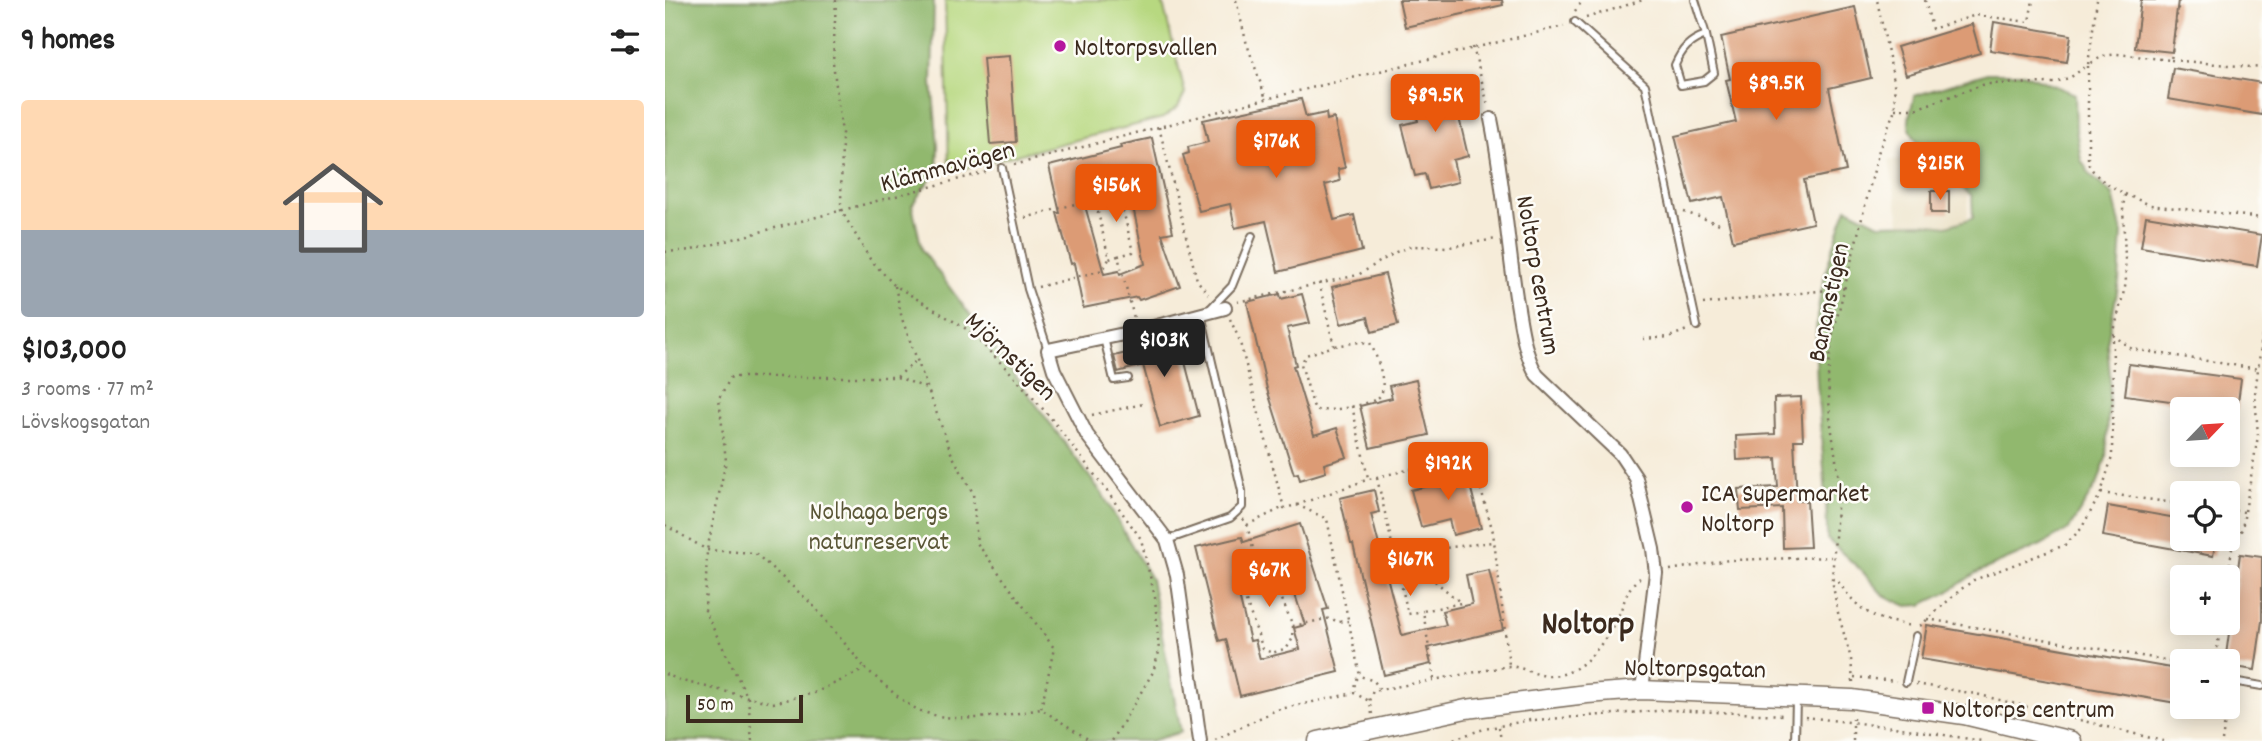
<!DOCTYPE html>
<meta charset="utf-8">
<style>
body{margin:0;font-family:Dekko,sans-serif;background:#f2f2f2;color:#222;height:100vh;display:flex;flex-direction:column;font-size:26px;white-space:nowrap}
*{box-sizing:border-box;margin:0}
p{font-size:23px;color:#767676}
.icon{flex:none;width:38px;height:38px;fill:none;stroke:currentColor;stroke-width:2;stroke-linecap:round;stroke-linejoin:round}
.map{position:relative;flex:1;overflow:hidden}
.details{display:flex;flex-direction:column;background:#fff;width:665px}
.details>*{flex:none}
.needle{width:46px;rotate:65deg}
.buttons{position:absolute;left:1505px;top:397px;display:grid;gap:14px}
.buttons a{display:grid;place-items:center;width:70px;height:70px;border-radius:7px;background:#fff;box-shadow:0 4px 18px #0003;font-size:35px}
.scale{position:absolute;left:21px;bottom:18px;width:117px;box-sizing:border-box;padding-left:7px;border:4px solid #3b2a1e;border-top:0;font-size:19px;line-height:24px;white-space:nowrap;color:#3b2a1e;-webkit-text-stroke:5px #fdfcf7;paint-order:stroke}
.price{position:absolute;translate:-50% -60px;padding:0 16px;border-radius:7px;background:#ea580c;color:#fff;font-size:23px;line-height:46px;filter:drop-shadow(0 2px 4px #0008)}
.price::after{content:'';position:absolute;left:50%;top:42px;width:21px;height:16px;margin-left:-10px;background:inherit;clip-path:polygon(0 0,100% 0,50% 100%)}
.price.on{background:#222;color:#fff}
ul{padding:0;list-style:none}
li{display:grid;align-content:center;gap:14px;height:371px;padding:0 21px}
li+li{border-top:2px solid #e0e0e0}
li span{display:grid;place-items:center;height:217px;border-radius:7px;color:#555}
li>.icon{margin-inline-start:auto}
span .icon{width:126px;height:126px;fill:#fffc;stroke-width:1}
li b{font-size:30px}
h2{display:flex;justify-content:space-between;align-items:center;height:84px;padding:0 21px;font-size:30px}
main{display:flex;flex:1;min-height:0}
.map>svg:first-child{display:block}
</style>
<main>
<section class="details">
<h2>9 homes<svg class="icon" aria-label="filters" viewBox="0 0 24 24"><path d="M4 7h16M4 17h16"/><circle cx="9" cy="7" r="2"/><circle cx="15" cy="17" r="2"/></svg></h2>
<ul>
<li><span style="background:linear-gradient(#ffd9b3 60%,#9aa5b1 0)"><svg class="icon" aria-label="home" viewBox="0 0 24 24"><path d="M3 11l9-7 9 7M6 9v11h12V9"/></svg></span><div><b>$103,000</b><p>3 rooms · 77 m²</p><p>Lövskogsgatan</p></div></li>
</ul>
</section>
<div class="map">
<svg width="1597" height="741" viewBox="0 0 1597 741">
<rect width="100%" height="100%" fill="#fdfcf7"/>
<filter id="ink" filterUnits="userSpaceOnUse"><feTurbulence type="fractalNoise" baseFrequency=".0143" numOctaves="2"/><feDisplacementMap in="SourceGraphic" scale="14" xChannelSelector="R" yChannelSelector="G"/><feConvolveMatrix kernelMatrix="1 2 1 2 8 2 1 2 1" color-interpolation-filters="sRGB"/></filter>
<filter id="wash" filterUnits="userSpaceOnUse"><feTurbulence type="fractalNoise" baseFrequency=".00686" numOctaves="4" result="noise"/><feDisplacementMap in="SourceGraphic" scale="28" xChannelSelector="R" yChannelSelector="G"/><feGaussianBlur stdDeviation="1.57" result="paint"/><feColorMatrix in="noise" values="0 0 0 0 0 0 0 0 0 0 0 0 0 0 0 0 0 1.4 0 .05"/><feComposite in="paint" operator="in"/></filter>
<g filter="url(#wash)">
<rect width="100%" height="100%" fill="#f6ecd9"/>
<path fill="#e7daba" d="M1303 153V238L1239 244 1224 160Z"/>
<path fill="#b7d880" stroke="#79814f" stroke-width="2" d="M280 0H497L520 93 513 107 498 118 284 172Z"/>
<path fill="#91b86e" stroke="#667146" stroke-width="2" d="M0 0H269L267 83 273 146 272 169 247 205 257 250 438 495 486 579 516 732 485 741H0Z
M1322 73H1358L1410 94 1411 130 1416 160 1426 176 1448 195 1457 233 1454 282 1442 343 1445 376 1441 458 1433 482 1404 529 1376 545 1311 573 1280 594 1256 605 1242 606 1218 595 1197 571 1162 539C1163 465 1147 391 1152 318 1155 286 1170 238 1182 208L1214 224 1258 223 1282 226 1308 218 1307 196C1290 182 1247 146 1244 124 1243 116 1248 104 1249 96Z"/>
<g id="blocks">
<path fill="#dc9b74" fill-rule="evenodd" d="M734 0H837L838 5 740 27Z
M1476 0H1513L1507 52 1470 48Z
M1190 7 1206 78 1164 88 1181 171 1139 180 1148 223 1068 241 1058 197 1027 204 1010 136 1071 122 1061 80 1065 79 1056 37Z
M1329 22 1406 35 1402 62 1325 50Z
M1307 24 1315 53 1241 75 1232 47Z
M345 56 351 142 325 144 318 58Z
M1508 68 1597 83V115L1503 99Z
M785 79 803 156 788 160 793 182 764 189 760 174 750 176 737 125 753 121 745 88Z
M636 99 641 117 661 113 662 120 669 118 680 168 673 169 675 181 660 185 669 220 689 215 697 251 613 272 601 221 570 228 565 204 534 211 518 155 524 153 523 147 543 142 538 120Z
M487 138 508 232 497 234 515 286 474 300 472 297 418 308 409 263 406 264 392 213H395L384 166 456 148 455 145ZM462 178 480 264 455 274 454 271 439 274 417 195 425 193 424 187Z
M1266 191H1284V213H1266Z
M1481 216 1597 235 1592 266 1476 247Z
M720 274 733 325 707 332 703 317 676 324 667 287Z
M615 294 616 299 637 294 645 323 622 328 631 365 628 366 649 435 672 428 682 457 659 464 661 472 635 480 633 473 629 474 602 389 582 302Z
M513 335 534 416 495 427 478 365 453 372 449 356 474 350 473 346Z
M1464 364 1576 379 1572 410 1460 395Z
M751 380 764 435 705 448 695 406 727 398 724 386Z
M1136 397 1138 440H1129L1132 501H1142L1145 547 1118 548 1117 508 1075 510 1073 489 1113 487 1111 458 1072 460 1071 436 1110 434 1109 398Z
M800 466 816 528 788 535 784 520 756 527 746 490 775 483 773 473Z
M709 490 714 512 706 514 737 635 781 625 777 611 807 604 801 575 824 570 838 630 762 648 766 664 719 675 688 544H686L675 498Z
M1443 506 1517 519V539H1551L1548 556 1438 536Z
M635 524 663 609 658 610 674 672 575 696 561 639 554 641 531 548 577 537 579 542ZM619 561 640 625 629 628 635 649 595 659 590 640 585 641 568 571 598 564 599 568Z
M1575 554 1597 557V621L1590 670 1563 666V662H1560Z
M1262 625 1517 670V704L1256 659Z"/>
</g>
</g>
<g filter="url(#ink)">
<use href="#blocks" fill-opacity="0" stroke="#7c6e5f" stroke-width="2"/>
<g fill="none" stroke-linecap="round" stroke-linejoin="round">
<defs>
<path id="lane" d="M1030 0 1041 35 1049 73 1039 81 1016 85 1010 65C1017 49 1024 41 1041 35
M910 22 980 85 1032 326
M337 168 363 289 383 350
M545 309 567 286 587 236
M439 338 449 380 463 378
M502 540 565 518 577 507V491L536 315
M1567 681 1597 686
M1241 682 1251 636
M1130 741 1131 698"/>
<path id="street" d="M826 119C838 178 842 238 851 297 856 324 858 351 872 375L955 454 971 478 988 549 991 573 977 690
M535 741 512 575 502 540 422 435 389 370 383 350 473 331 560 308"/>
<path id="secondary" d="M653 741 801 709 922 694 977 690 1187 699 1299 715 1407 741"/>
</defs>
<use href="#lane" stroke="#7c6e5f" stroke-width="10"/>
<use href="#street" stroke="#7c6e5f" stroke-width="16"/>
<use href="#secondary" stroke="#7c6e5f" stroke-width="21"/>
<path stroke="#7c6e5f" stroke-width="2.5" stroke-dasharray="2 5" stroke-linecap="butt" d="M171 0 168 62 177 133 176 210 205 259 229 285 303 330 347 374 385 417 439 487 476 539 490 597 494 652 488 672 447 741
M571 0 581 41 601 99
M1260 0 1267 29 1311 15 1364 22 1368 0
M910 11 918 0
M921 18 978 0
M808 47 823 105
M1506 60 1597 68
M1230 109H1250L1320 84 1389 83 1406 77 1423 65 1432 0
M494 127 532 280 543 294
M349 165 601 99 899 26
M1460 194 1485 205 1597 218
M1019 212 1058 225
M360 218 424 200 430 203
M0 252 27 250 325 171
M453 256 444 259 431 204 455 197 468 252 453 256 469 318
M654 283 669 346 641 355 636 364 648 405 651 410C663 412 707 405 715 396 723 386 711 353 705 343L695 342 669 346
M230 286 237 319 287 455 308 493 312 543 389 648 376 709
M373 287 438 270 444 259
M572 302 693 275 731 252 746 246 784 247 831 239
M1038 304 1181 288
M565 319 574 339 619 508 632 505 662 519 695 676
M1448 335 1467 349 1593 369
M978 339 1004 337 1022 330
M232 377 261 388
M687 406 703 478
M427 415 478 404
M712 478 743 614 758 611
M1436 493 1517 504
M632 505 704 479 806 455 828 532 844 665
M1563 510 1580 512
M578 519 582 525 595 576
M0 525 42 550 90 553 147 604 201 669
M582 525 617 508
M727 545 796 603 758 611 769 679
M740 553 827 542
M1005 570 1064 560 1166 557
M1563 578 1567 548 1577 529 1593 436 1590 394 1597 336
M1167 579 1172 580C1196 614 1208 619 1247 626
M1262 619 1517 663
M628 626V638L622 648 607 653 598 649 578 593 582 584 595 576 601 577 616 597 628 626 666 618 672 622 683 621
M1255 626 1295 590 1309 580 1400 545 1416 529 1436 493 1447 457 1448 335 1461 283 1458 208 1460 194C1445 186 1431 179 1423 163V65L1438 56 1452 54 1506 60 1514 0
M1550 662 1556 623
M0 674 17 681 108 703 149 693 201 669C215 680 228 694 243 704 278 728 337 716 376 709L426 741
M1189 677 1231 681
M1188 682 1186 659 1172 609 1167 579 1174 480 1165 418 1163 377 1167 338 1214 150 1230 109 1229 81 1212 0
M1251 684 1311 694 1498 741
M689 693 690 681 695 676 709 681 714 688 712 689
M1563 705 1565 691
M707 714 704 701 708 691 844 666C859 667 870 676 886 676 918 675 941 641 954 614 960 601 963 585 975 578
M1140 717 1236 728 1317 741
M870 720 1004 710 1119 715
M834 727 836 741
M550 740 611 710 689 693 704 701
M87 741 83 698 40 612 42 550 61 461 54 398 66 377H232L252 360
M782 741 819 729 870 719
M1188 741V717
M1557 741 1562 707"/>
<use href="#lane" stroke="#fff" stroke-width="6"/>
<use href="#street" stroke="#fff" stroke-width="12"/>
<use href="#secondary" stroke="#fff" stroke-width="18"/>
</g>
</g>
<g fill="#b5179e" stroke="#fdfcf7" stroke-width="2.5">
<circle cx="395" cy="46" r="7"/>
<circle cx="1022" cy="507" r="7"/>
<rect x="1256" y="701" width="14" height="14" rx="3.5"/>
</g>
<g text-anchor="middle" stroke-width="5" stroke-linejoin="round" paint-order="stroke">
<g font-size="26" fill="#3b2a1e" stroke="#fdfcf7" text-anchor="start">
<text x="409" y="55">Noltorpsvallen</text>
<text x="1036" y="501">ICA Supermarket<tspan x="1036" dy="30">Noltorp</tspan></text>
<text x="1277" y="717">Noltorps centrum</text>
</g>
<g font-size="26" fill="#3b2a1e" stroke="#fdfcf7">
<text transform="translate(282 165) rotate(-15)" y="9">Klämmavägen</text>
<text transform="translate(875 275) rotate(80)" y="9">Noltorp centrum</text>
<text transform="translate(1162 302) rotate(-78)" y="9">Bananstigen</text>
<text transform="translate(347 355) rotate(44)" y="9">Mjörnstigen</text>
<text transform="translate(1030 667) rotate(1)" y="9">Noltorpsgatan</text>
</g>
<g font-size="26" fill="#5a5636" stroke="#fdfcf7">
<text x="214" y="519">Nolhaga bergs<tspan x="214" dy="30">naturreservat</tspan></text>
</g>
<g font-size="33" font-weight="bold" fill="#3b2a1e" stroke="#fdfcf7">
<text x="923" y="633">Noltorp</text>
</g>
</g>
</svg>
<div class="buttons">
<a><svg class="needle" viewBox="-14 -14 28 28"><path d="M0-13l5 13h-10z" fill="#e53935"/><path d="M0 13l5-13h-10z" fill="#767676"/></svg></a>
<a><svg class="icon" aria-label="locate" viewBox="0 0 24 24"><circle cx="12" cy="12" r="6"/><path d="M12 2v4M12 18v4M2 12h4M18 12h4"/></svg></a>
<a>+</a>
<a>−</a>
</div>
<div class="scale">50 m</div>
<b class="price" style="left:1111px;top:122px">$89.5K</b>
<b class="price" style="left:770px;top:134px">$89.5K</b>
<b class="price" style="left:611px;top:180px">$176K</b>
<b class="price" style="left:1275px;top:202px">$215K</b>
<b class="price" style="left:451px;top:224px">$156K</b>
<b class="price on" style="left:499px;top:379px">$103K</b>
<b class="price" style="left:783px;top:502px">$192K</b>
<b class="price" style="left:745px;top:598px">$167K</b>
<b class="price" style="left:604px;top:609px">$67K</b>
</div>
</main>
